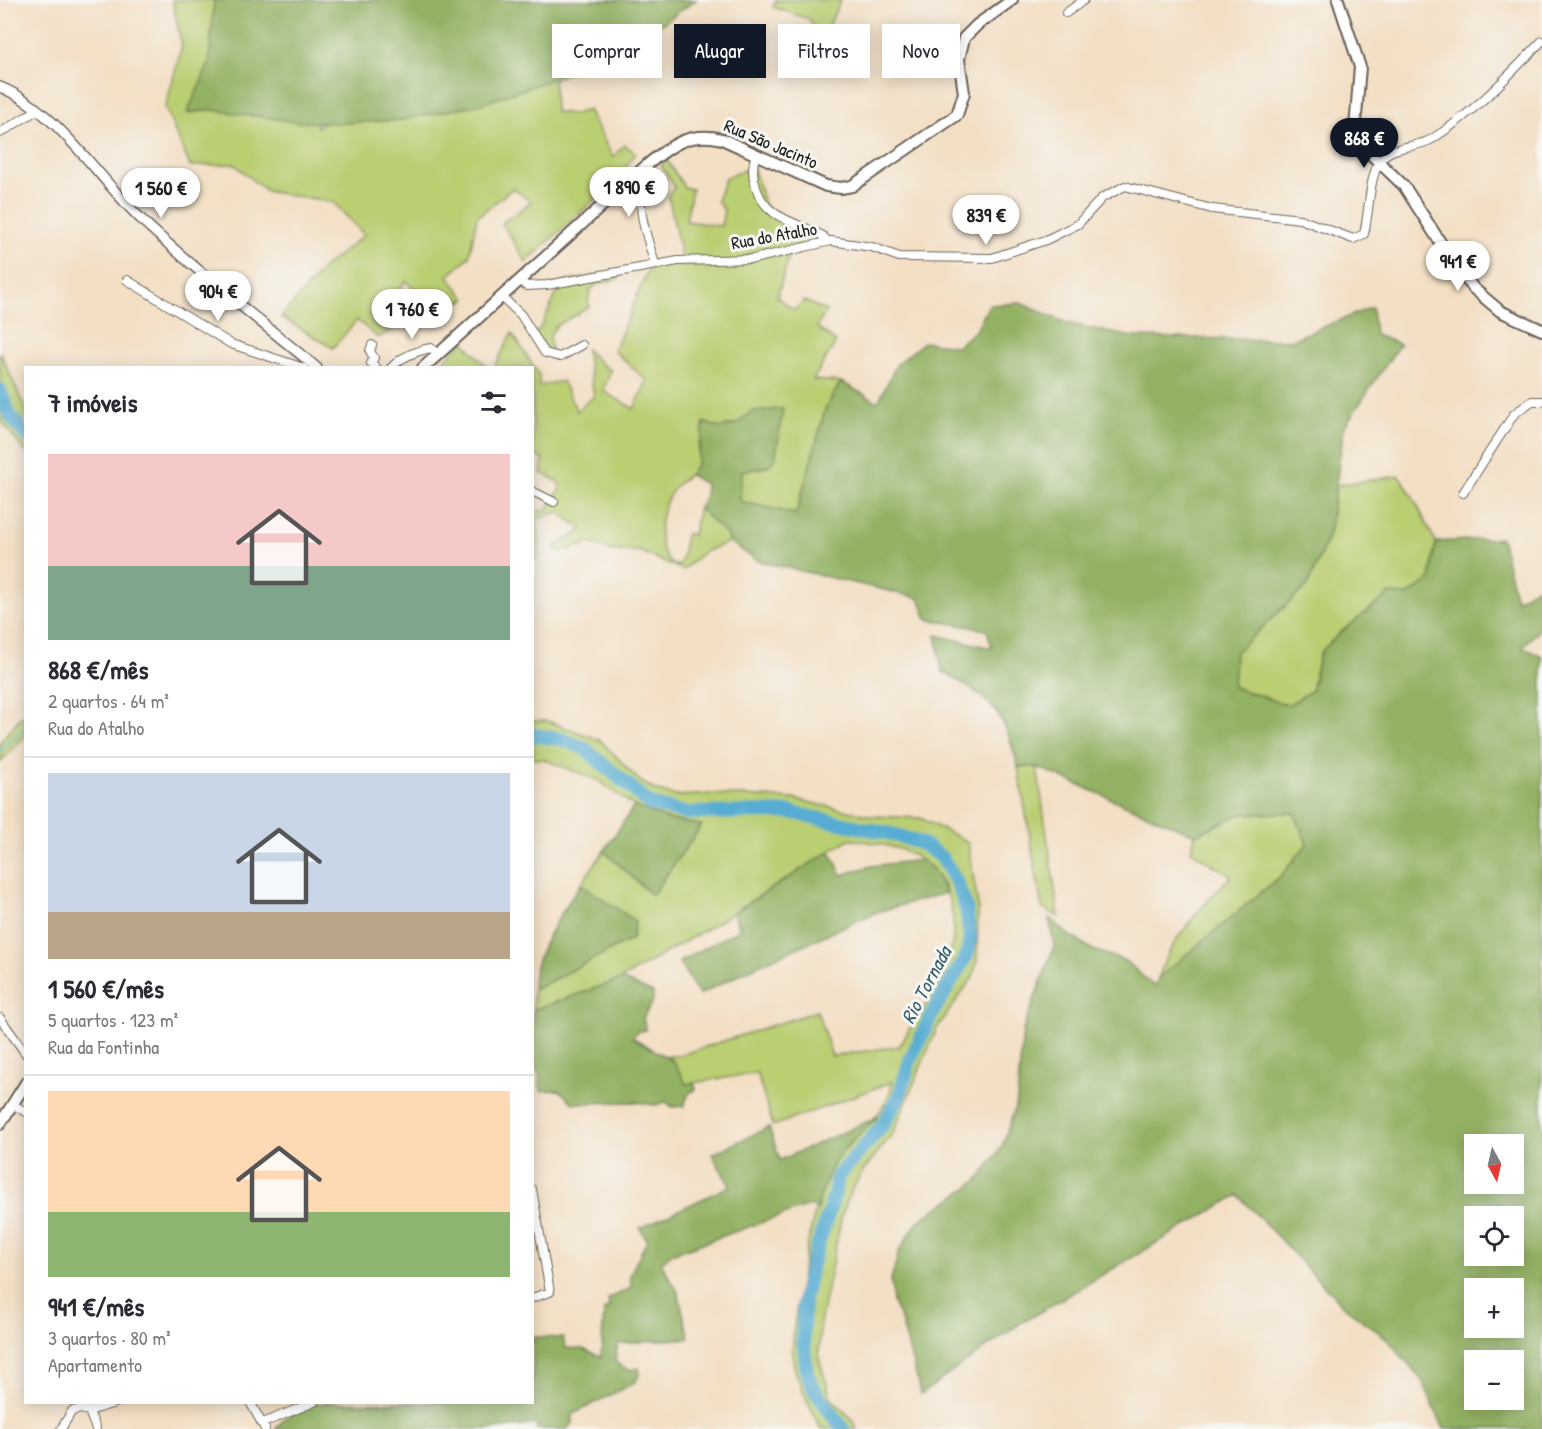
<!DOCTYPE html>
<html lang="pt">
<meta charset="utf-8">
<style>
body{margin:0;font-family:"Patrick Hand",sans-serif;background:#f7f7f7;color:#2b2b33;height:100vh;display:flex;flex-direction:column;font-size:22px;white-space:nowrap}
*{box-sizing:border-box;margin:0}
p{font-size:20px;color:#7c7c81}
.icon{flex:none;width:33px;height:33px;fill:none;stroke:currentColor;stroke-width:2;stroke-linecap:round;stroke-linejoin:round}
.map{position:relative;flex:1;overflow:hidden}
.panel{position:absolute;left:24px;top:366px;width:510px;height:1038px;display:flex;flex-direction:column;background:#fff;border-radius:0px;box-shadow:0 3px 15px #0003}
.panel>*{flex:none}
.banner{position:absolute;left:552px;top:24px;width:570px;height:54px;display:flex;gap:12px}
.needle{width:39px;rotate:172deg}
.fabs{position:absolute;left:1464px;top:1134px;display:grid;gap:12px}
.fabs a{display:grid;place-items:center;width:60px;height:60px;border-radius:0px;background:#fff;box-shadow:0 3px 15px #0003;font-size:30px}
.price{position:absolute;translate:-50% -51px;padding:0 14px;border-radius:21px;background:#fff;color:#222;font-size:20px;line-height:39px;filter:drop-shadow(0 2px 3px #0008)}
.price::after{content:'';position:absolute;left:50%;top:36px;width:18px;height:14px;margin-left:-9px;background:inherit;clip-path:polygon(0 0,100% 0,50% 100%)}
.price.active{background:#111827;color:#fff}
ul{padding:0;list-style:none}
li{display:grid;align-content:center;gap:12px;height:318px;padding:0 24px}
li+li{border-top:2px solid #e1e1e2}
li span{display:grid;place-items:center;height:186px;border-radius:0px;color:#555}
li>.icon{margin-inline-start:auto}
span .icon{width:108px;height:108px;fill:#fffc;stroke-width:1}
li b{font-size:26px}
h2{display:flex;justify-content:space-between;align-items:center;height:72px;padding:0 24px;font-size:26px}
.pill{padding:0 21px;border-radius:0px;background:#fff;box-shadow:0 3px 15px #0003;font-size:21px;line-height:54px}
.pill.active{background:#111827;color:#fff}
.map>svg:first-child{display:block}
</style>
<div class="map">
<svg width="1542" height="1429" viewBox="0 0 1542 1429">
<rect width="100%" height="100%" fill="#f6f6f2"/>
<filter id="ink" filterUnits="userSpaceOnUse"><feTurbulence type="fractalNoise" baseFrequency=".0167" numOctaves="2"/><feDisplacementMap in="SourceGraphic" scale="12" xChannelSelector="R" yChannelSelector="G"/><feConvolveMatrix kernelMatrix="1 2 1 2 8 2 1 2 1" color-interpolation-filters="sRGB"/></filter>
<filter id="wash" filterUnits="userSpaceOnUse"><feTurbulence type="fractalNoise" baseFrequency=".008" numOctaves="4" result="noise"/><feDisplacementMap in="SourceGraphic" scale="24" xChannelSelector="R" yChannelSelector="G"/><feGaussianBlur stdDeviation="1.35" result="paint"/><feColorMatrix in="noise" values="0 0 0 0 0 0 0 0 0 0 0 0 0 0 0 0 0 1.4 0 .05"/><feComposite in="paint" operator="in"/></filter>
<g filter="url(#wash)">
<rect width="100%" height="100%" fill="#f3dfc4"/>
<path fill="#bace72" stroke="#6b7547" stroke-width="1.5" d="M172 0H300L317 127 361 89 535 37 554 79 555 112 574 114 588 110 613 157 624 145 636 153 617 179 526 262 502 223 531 202 513 188 477 217 469 257 448 276 466 299 437 313 406 281 389 301 400 312 387 323 393 329 378 338 357 320 333 348 281 317 324 267 364 235 333 202 266 191 234 164 190 166 165 108 182 46Z
M776 0H841L821 41 809 19 773 7Z
M667 160 684 187 692 189 686 221 721 226 724 210 717 201 725 178 753 166 765 207 828 242 791 249 777 297 794 310 805 301 826 311 817 327 836 342 813 380 841 382 826 407 796 515 739 502 742 471 766 467 752 411 737 424 720 428 699 444C698 450 699 458 697 463 694 474 685 476 678 484 659 503 652 546 673 565H680C684 554 683 543 687 533L693 535 699 508 726 534 730 542 703 552 683 570 639 551H612L590 543 559 552 554 549C562 539 574 539 582 529L558 512 537 519 540 545 538 557 533 559V511H546L561 487 557 481 541 473 543 459 533 455 532 368H494L512 333 539 375V386L562 381 577 411 594 396 586 349 606 368 611 370 603 391 634 409 647 381 614 351 650 265 682 260 668 195 675 187 661 165Z
M621 271 619 278C601 285 585 282 589 307L556 326 550 335 551 355 534 335 542 325 562 282Z
M463 341 487 367H438Z
M0 352 25 408V452L0 419Z
M1399 476C1415 495 1423 520 1436 542L1430 579 1408 595 1389 594 1341 632 1320 653 1311 691 1288 705 1233 687 1235 653 1308 585 1329 534 1336 485Z
M25 716V736L0 762V742L20 718Z
M533 721H547L600 740 640 781 655 790 675 796 713 794 794 799 872 816 920 818 968 842 978 906 977 961 973 977 937 1028 893 1133 863 1171 851 1191 842 1215 820 1323 819 1359 831 1398 852 1419 857 1429H821C812 1409 799 1387 794 1366 787 1335 814 1191 832 1165 849 1139 890 1114 892 1082L773 1126 757 1073 686 1084 673 1061 665 1056H677L817 1011 832 1056 900 1046C912 1021 932 1000 943 975 963 931 955 874 907 852 890 844 867 842 849 839L713 925 621 979 533 1010V990L632 939 635 921 581 884 604 851 652 895 701 826 670 820 634 806 597 780 543 759H533Z
M1018 767H1037L1059 917 1042 908Z
M1295 813 1307 844 1281 876 1159 978 1157 985C1165 943 1203 906 1231 876L1191 851 1195 835 1241 814Z"/>
<path fill="#93b164" stroke="#586640" stroke-width="1.5" fill-rule="evenodd" d="M214 0H696L615 57 481 104 402 120 344 123 297 122 212 110 187 113 209 64Z
M1020 303 1067 323 1132 337 1291 340 1372 307 1375 335 1400 344 1344 427 1329 534 1308 585 1235 653 1233 687 1288 705 1311 691 1320 653 1341 632 1389 594 1408 595 1430 580 1436 542 1501 538 1516 600 1542 585V627L1522 647 1542 656V1429H1444L1421 1379 1395 1348 1386 1338 1343 1306 1238 1195 1021 1323 921 1394 901 1320 893 1303 891 1280 899 1251 918 1221 977 1181 1002 1147 1017 1101 1023 1030 1054 946 1049 918 1069 935 1093 950 1126 961 1151 984 1156 985 1158 978 1281 876 1307 844 1294 813 1241 814 1195 835 1037 767H1018C1003 709 993 701 942 671L936 635 992 648 987 630 927 619 919 598 758 561 730 542 726 534 699 508 705 496V484L690 475 697 464 704 422 720 428 737 424 752 411 783 409 775 460 766 467 742 471 740 501 796 514 826 407 841 382 878 402 897 364 924 342 957 346 976 330 989 305ZM1474 1144H1514V1184H1474ZM1474 1216H1514V1256H1474ZM1474 1288H1514V1328H1474ZM1474 1360H1514V1400H1474Z
M634 806 670 820 702 825 652 895 604 851Z
M830 851 842 875 871 866 921 860 933 869 946 893 877 912 756 966 699 995 679 962 740 929 733 913Z
M581 884 635 921 632 939 533 990C532 953 561 914 581 884Z
M621 979 653 993V1001L643 1018 646 1030 638 1031 632 1037 673 1061 686 1084 694 1083 696 1089 689 1093 684 1106 672 1107 666 1102 655 1105 636 1102 573 1103 559 1090 541 1091 538 1071 533 1068V1010Z
M878 1117C842 1148 828 1163 817 1210L812 1205 671 1254 661 1263 678 1292 689 1338 618 1344 615 1362 628 1370 639 1368 640 1374 634 1383 573 1414V1423L567 1429H536L537 1424 495 1429H275L286 1417 315 1403 532 1402 533 1337 563 1338 566 1348 583 1349 601 1357 604 1310 609 1308 608 1299 631 1288 630 1275 647 1240 640 1228 730 1186 712 1154 769 1127 780 1160Z"/>
<g fill="none" stroke-linecap="round" stroke-linejoin="round">
<path stroke="#56acd2" stroke-width="2" d="M0 750 26 727"/>
<path stroke="#56acd2" stroke-width="14" d="M0 390 10 416 26 435
M532 735 561 739 584 748 650 804 685 813 789 812 896 835 923 844 942 858 956 881 966 907 970 937 967 955 933 1012 910 1060 899 1097 882 1126 837 1177 834 1196 811 1266 804 1298 803 1338 807 1374 815 1391 843 1429"/>
</g>
</g>
<g filter="url(#ink)">
<g fill="none" stroke-linecap="round" stroke-linejoin="round">
<defs>
<path id="minor" d="M1066 13 1084 0
M0 133 37 110
M756 154C752 165 752 176 756 187 765 219 797 222 823 236L828 242
M647 165C648 177 642 186 641 198 640 220 649 243 655 264
M127 280 231 344 304 368
M520 280 526 286 547 285 678 261 753 259 831 241 872 247 899 257 992 258 1046 240 1078 224 1102 198 1125 186 1212 209 1300 219 1353 239 1364 234C1369 214 1369 179 1379 162 1390 144 1416 149 1432 139 1474 113 1508 76 1542 41
M502 297 521 315 545 353 560 357 582 345
M372 345 370 351 374 358 371 363 377 368
M391 368C402 356 416 351 431 348L438 354
M532 491 554 502
M1463 493 1514 414 1532 401H1542
M0 1018 26 1054
M12 1104 26 1112
M532 1189 550 1292 532 1298
M250 1402 265 1429
M89 1411 96 1429
M263 1423 314 1402
M61 1429 72 1411 81 1409 89 1411 118 1402"/>
<path id="tertiary" d="M0 87C57 110 98 178 142 220 197 272 258 319 317 368"/>
<path id="secondary" d="M1338 0 1360 67 1355 128 1360 144 1404 186 1449 256 1473 288 1500 311 1542 330
M423 368 647 165C671 145 690 131 722 139L826 186 841 188 852 186 957 115 964 93 959 59 964 38 977 25 1012 0
M0 1124 26 1083"/>
</defs>
<use href="#minor" stroke="#676057" stroke-width="10"/>
<use href="#tertiary" stroke="#676057" stroke-width="12"/>
<use href="#secondary" stroke="#676057" stroke-width="14"/>
<use href="#minor" stroke="#fff" stroke-width="8"/>
<use href="#tertiary" stroke="#fff" stroke-width="9"/>
<use href="#secondary" stroke="#fff" stroke-width="10"/>
</g>
</g>
<g text-anchor="middle" stroke-width="6" stroke-linejoin="round" paint-order="stroke">
<g font-size="18" fill="#1c1c1c" stroke="#f6f6f2">
<text transform="translate(771 144) rotate(23)" y="6">Rua São Jacinto</text>
<text transform="translate(774 236) rotate(-10)" y="6">Rua do Atalho</text>
</g>
<g font-size="20" font-style="italic" fill="#365d6e" stroke="#f6f6f2">
<text transform="translate(926 985) rotate(-62)" y="7">Rio Tornada</text>
</g>
</g>
</svg>
<div class="fabs">
<a><svg class="needle" viewBox="-14 -14 28 28"><path d="M0-13l5 13h-10z" fill="#e53935"/><path d="M0 13l5-13h-10z" fill="#7c7c81"/></svg></a>
<a><svg class="icon" aria-label="locate" viewBox="0 0 24 24"><circle cx="12" cy="12" r="6"/><path d="M12 2v4M12 18v4M2 12h4M18 12h4"/></svg></a>
<a>+</a>
<a>−</a>
</div>
<b class="price active" style="left:1364px;top:169px">868 €</b>
<b class="price" style="left:629px;top:218px">1 890 €</b>
<b class="price" style="left:161px;top:219px">1 560 €</b>
<b class="price" style="left:986px;top:246px">839 €</b>
<b class="price" style="left:1458px;top:292px">941 €</b>
<b class="price" style="left:218px;top:322px">904 €</b>
<b class="price" style="left:412px;top:340px">1 760 €</b>
<div class="banner">
<a class="pill">Comprar</a>
<a class="pill active">Alugar</a>
<a class="pill">Filtros</a>
<a class="pill">Novo</a>
</div>
<section class="panel">
<h2>7 imóveis<svg class="icon" aria-label="filters" viewBox="0 0 24 24"><path d="M4 7h16M4 17h16"/><circle cx="9" cy="7" r="2"/><circle cx="15" cy="17" r="2"/></svg></h2>
<ul>
<li><span style="background:linear-gradient(#f6c9c9 60%,#7fa58c 0)"><svg class="icon" aria-label="home" viewBox="0 0 24 24"><path d="M3 11l9-7 9 7M6 9v11h12V9"/></svg></span><div><b>868 €/mês</b><p>2 quartos · 64 m²</p><p>Rua do Atalho</p></div></li>
<li><span style="background:linear-gradient(#c9d6e8 75%,#b9a48a 0)"><svg class="icon" aria-label="home" viewBox="0 0 24 24"><path d="M3 11l9-7 9 7M6 9v11h12V9"/></svg></span><div><b>1 560 €/mês</b><p>5 quartos · 123 m²</p><p>Rua da Fontinha</p></div></li>
<li><span style="background:linear-gradient(#ffd9b3 65%,#8fb573 0)"><svg class="icon" aria-label="home" viewBox="0 0 24 24"><path d="M3 11l9-7 9 7M6 9v11h12V9"/></svg></span><div><b>941 €/mês</b><p>3 quartos · 80 m²</p><p>Apartamento</p></div></li>
</ul>
</section>
</div>
